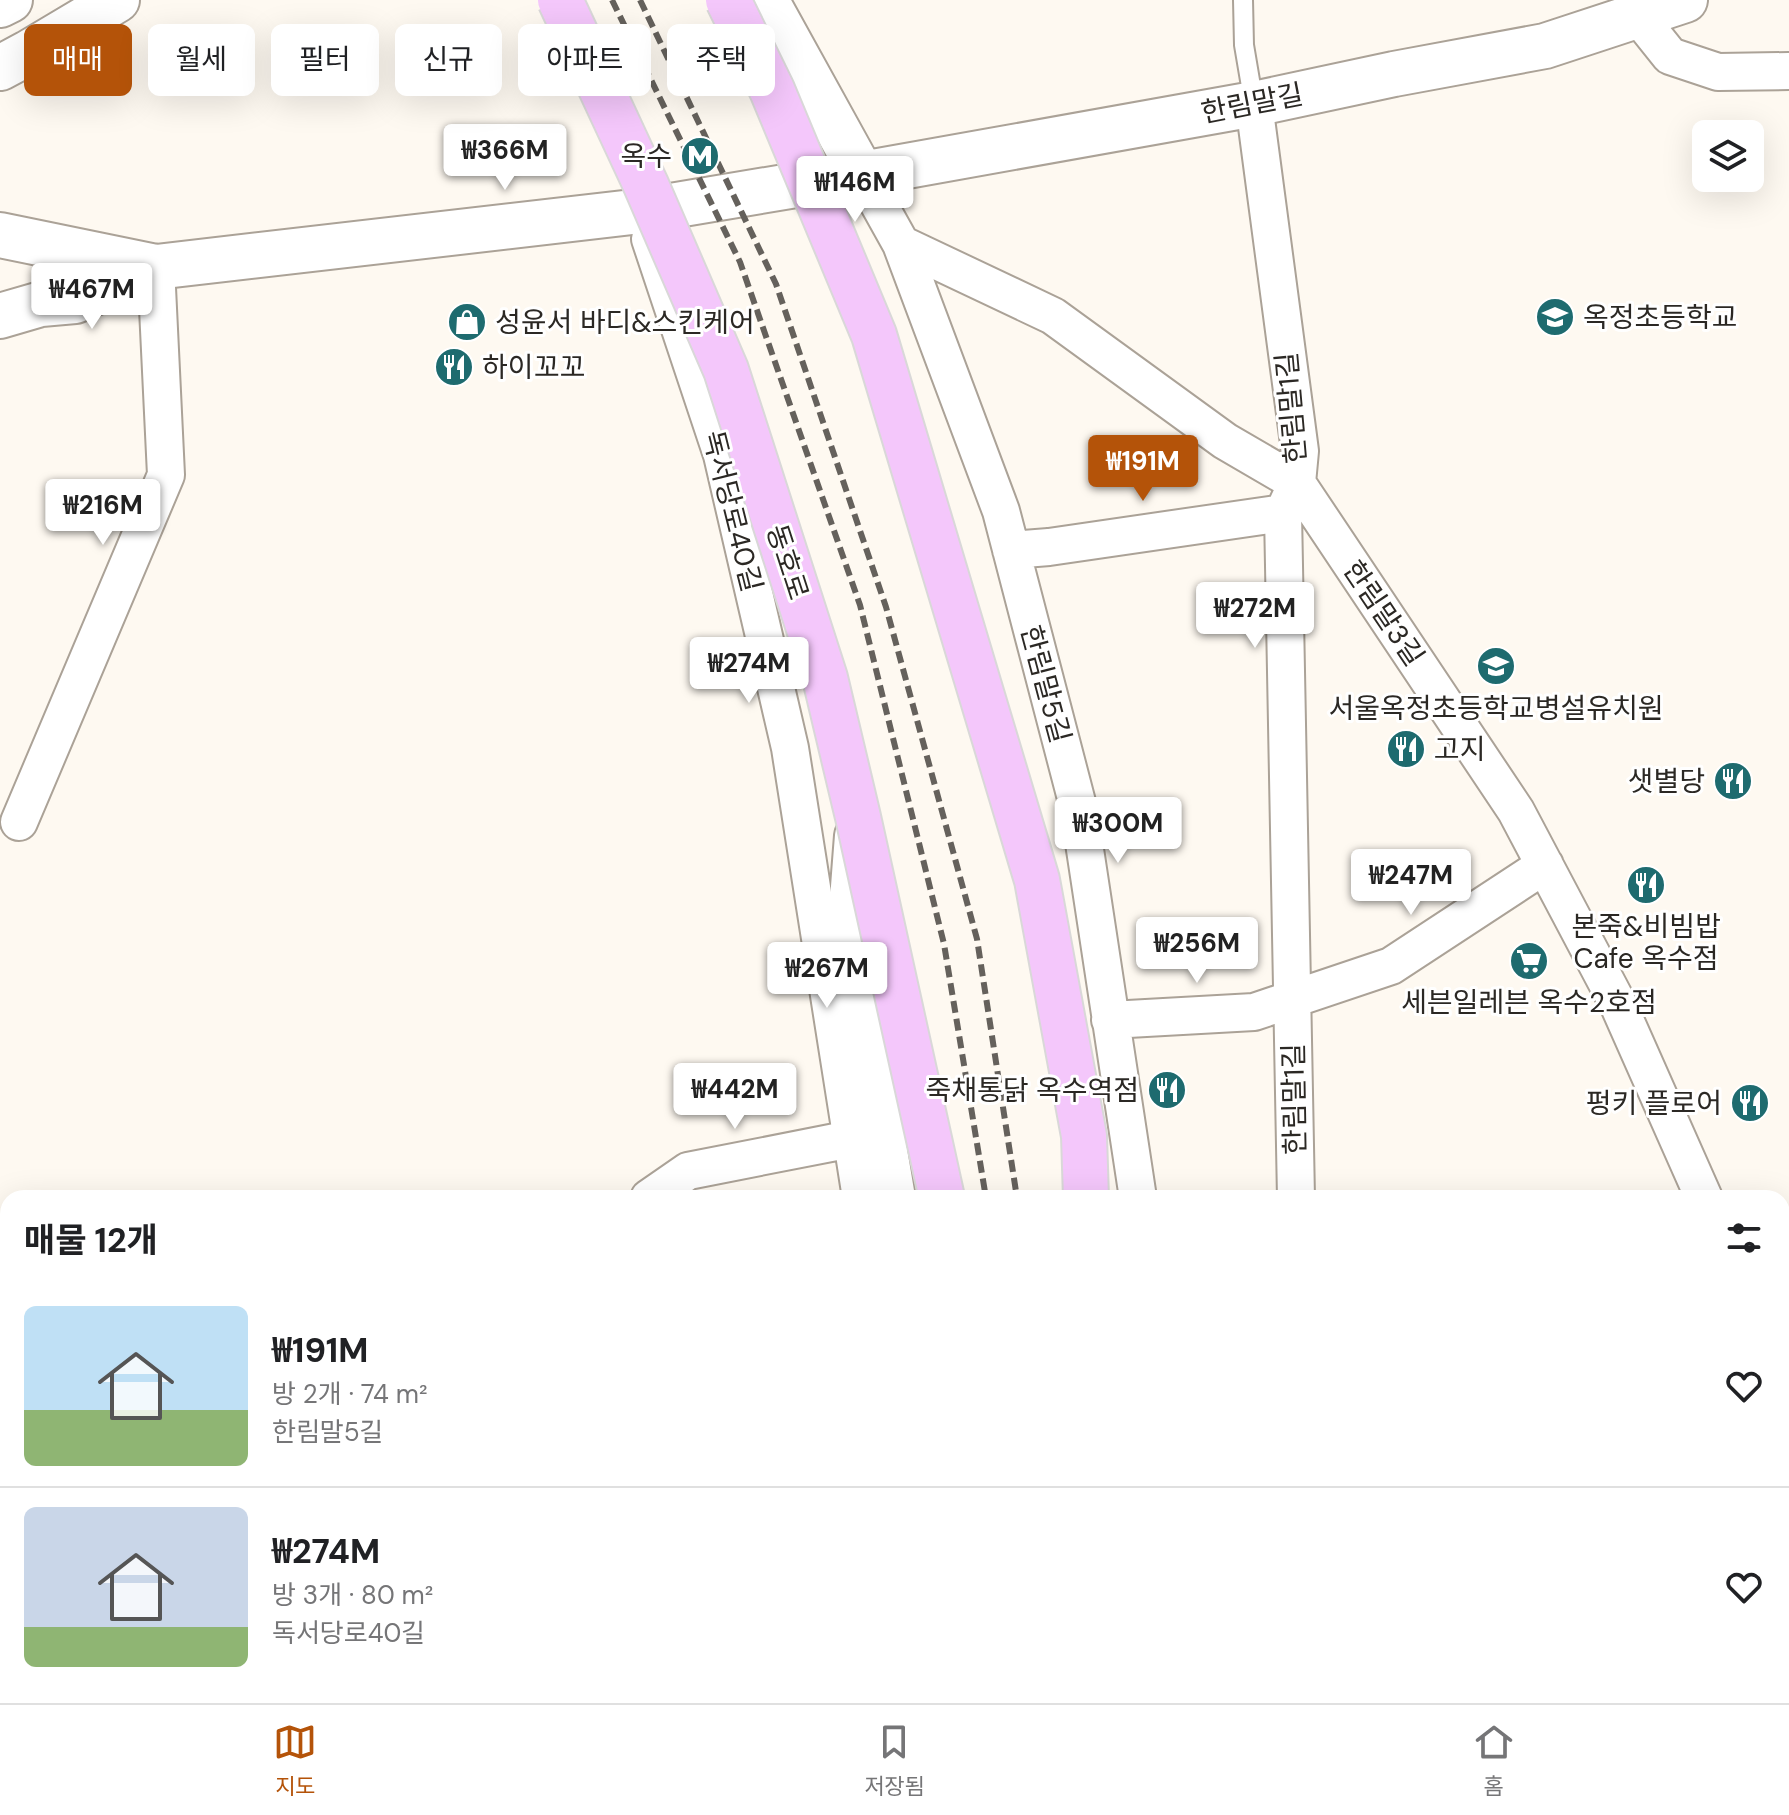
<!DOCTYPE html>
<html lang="ko">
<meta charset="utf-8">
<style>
body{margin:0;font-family:"DM Sans","Noto Sans KR",sans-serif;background:#f6f6f6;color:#202124;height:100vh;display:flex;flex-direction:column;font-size:30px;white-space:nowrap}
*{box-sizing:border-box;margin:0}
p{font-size:26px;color:#757577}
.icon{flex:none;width:44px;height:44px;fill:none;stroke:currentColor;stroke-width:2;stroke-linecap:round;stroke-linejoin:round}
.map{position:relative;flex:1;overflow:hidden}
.drawer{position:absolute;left:0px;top:1190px;width:1790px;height:514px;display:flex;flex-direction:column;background:#fff;border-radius:24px 24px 0 0;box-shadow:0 8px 32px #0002}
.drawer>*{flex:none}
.hud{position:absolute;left:24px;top:24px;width:800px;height:72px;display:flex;gap:16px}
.buttons{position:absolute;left:1692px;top:120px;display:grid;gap:16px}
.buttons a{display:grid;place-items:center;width:72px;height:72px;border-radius:12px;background:#fff;box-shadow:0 8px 32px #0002;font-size:40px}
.price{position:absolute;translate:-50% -68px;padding:0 18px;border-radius:8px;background:#fff;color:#222;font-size:26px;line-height:52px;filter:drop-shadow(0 2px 4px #0008)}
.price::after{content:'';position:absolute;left:50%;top:48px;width:24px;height:18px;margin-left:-12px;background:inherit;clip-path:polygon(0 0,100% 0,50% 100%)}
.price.current{background:#b45309;color:#fff}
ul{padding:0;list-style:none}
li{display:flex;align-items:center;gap:24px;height:200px;padding:0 24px}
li+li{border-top:2px solid #e0e0e0}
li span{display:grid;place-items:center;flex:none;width:224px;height:160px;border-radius:12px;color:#555}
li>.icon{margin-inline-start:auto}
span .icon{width:96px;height:96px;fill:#fffc;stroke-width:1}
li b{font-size:34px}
h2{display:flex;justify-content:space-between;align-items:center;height:96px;padding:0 24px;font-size:34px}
.pill{padding:0 28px;border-radius:12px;background:#fff;box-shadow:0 8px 32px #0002;font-size:28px;line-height:72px}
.pill.current{background:#b45309;color:#fff}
.dock{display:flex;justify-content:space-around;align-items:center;height:112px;border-top:2px solid #e0e0e0;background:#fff;font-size:22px;color:#757577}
.dock a{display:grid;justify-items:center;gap:4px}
.dock .current{color:#b45309}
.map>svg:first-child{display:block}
</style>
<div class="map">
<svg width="1789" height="1703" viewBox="0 0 1789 1703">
<rect width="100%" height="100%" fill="#fef9f1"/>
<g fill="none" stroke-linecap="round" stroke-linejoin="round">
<defs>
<path id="service" d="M1243 0 1244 45 1254 104"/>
<path id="minor" d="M1638 16 1670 56 1718 72 1789 71
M1254 104 1300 451 1297 483 1283 513 1296 1198
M862 174 901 244 1001 511 1079 810 1138 1198
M650 239 722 455 790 748 861 1198
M901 244 1053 316 1225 441 1297 483 1516 811 1618 1004 1704 1198
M1011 550 1049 547 1283 513
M19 822 166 475 156 267
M1110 1020 1254 1012 1391 966 1545 865
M649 1198 688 1171 851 1139
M0 1369 8 1372
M1782 1441 1789 1501
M1782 1587 1789 1574
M911 1696V1703
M1181 1696V1703
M1360 1696 1368 1703
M89 1703 92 1696
M1216 1703 1219 1696
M1721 1703 1725 1696"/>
<path id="tertiary" d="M862 174 1254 104 1394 74 1545 46 1685 0"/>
<path id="secondary" d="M0 5 10 0
M0 68 28 53 117 0
M0 235 156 267
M0 316 41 304 75 301 156 267 641 211 862 174 766 0
M857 836 849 938 893 1198
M942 1696V1703
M1141 1696V1703"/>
<path id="primary" d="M1001 1696V1703
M1097 1696V1703"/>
</defs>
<use href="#service" stroke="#aba297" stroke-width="22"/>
<use href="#minor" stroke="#aba297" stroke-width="40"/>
<use href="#tertiary" stroke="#aba297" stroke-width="48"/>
<use href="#secondary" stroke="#aba297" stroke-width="48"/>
<use href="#primary" stroke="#d9d8d8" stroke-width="48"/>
<use href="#service" stroke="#fff" stroke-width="18"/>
<use href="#minor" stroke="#fff" stroke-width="36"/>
<use href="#tertiary" stroke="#fff" stroke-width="44"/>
<use href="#secondary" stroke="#fff" stroke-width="44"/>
<use href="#primary" stroke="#f4c7fb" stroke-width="44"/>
<path stroke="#65615c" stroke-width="6" stroke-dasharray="12 6" stroke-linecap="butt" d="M612 0 740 262 860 605 944 944 986 1198
M640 0 776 284 886 607 977 939 1017 1198
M1024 1696V1703
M1056 1696 1057 1703"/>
<defs>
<path id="primary-bridge" d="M560 0 646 185 726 370 825 678 858 817 942 1198
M728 0 772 90 874 335 1037 880 1084 1136 1086 1198"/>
</defs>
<use href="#primary-bridge" stroke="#d9d8d8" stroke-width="48" stroke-linecap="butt"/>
<use href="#primary-bridge" stroke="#f4c7fb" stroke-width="44"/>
</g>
<defs>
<symbol id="metro-disc" viewBox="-11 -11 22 22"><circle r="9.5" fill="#1e6b6f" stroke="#fff"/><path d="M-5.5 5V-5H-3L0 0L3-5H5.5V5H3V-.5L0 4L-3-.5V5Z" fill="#fff"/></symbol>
<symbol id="school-disc" viewBox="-11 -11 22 22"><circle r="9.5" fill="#1e6b6f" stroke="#fff"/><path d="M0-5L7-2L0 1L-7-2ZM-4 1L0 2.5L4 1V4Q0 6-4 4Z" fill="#fff"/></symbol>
<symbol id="shop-disc" viewBox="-11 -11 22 22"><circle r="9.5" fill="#1e6b6f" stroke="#fff"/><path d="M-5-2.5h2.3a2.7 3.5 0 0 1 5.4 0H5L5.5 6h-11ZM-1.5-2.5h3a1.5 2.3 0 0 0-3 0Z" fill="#fff"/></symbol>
<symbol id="restaurant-disc" viewBox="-11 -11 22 22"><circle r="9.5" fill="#1e6b6f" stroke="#fff"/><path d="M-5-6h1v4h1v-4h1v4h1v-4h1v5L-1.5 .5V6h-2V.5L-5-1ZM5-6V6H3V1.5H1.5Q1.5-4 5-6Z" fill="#fff"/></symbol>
<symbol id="supermarket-disc" viewBox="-11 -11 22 22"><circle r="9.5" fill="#1e6b6f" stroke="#fff"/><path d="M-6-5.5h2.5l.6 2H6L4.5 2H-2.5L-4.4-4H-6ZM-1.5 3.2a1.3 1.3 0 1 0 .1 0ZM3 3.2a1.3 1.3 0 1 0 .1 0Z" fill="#fff"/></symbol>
</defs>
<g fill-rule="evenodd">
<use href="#metro-disc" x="678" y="134" width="44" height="44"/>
<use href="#school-disc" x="1533" y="295" width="44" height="44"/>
<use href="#shop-disc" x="445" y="300" width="44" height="44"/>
<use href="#restaurant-disc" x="432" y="345" width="44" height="44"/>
<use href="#school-disc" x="1474" y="644" width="44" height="44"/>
<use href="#restaurant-disc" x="1384" y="727" width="44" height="44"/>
<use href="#restaurant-disc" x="1711" y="759" width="44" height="44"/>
<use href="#restaurant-disc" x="1624" y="863" width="44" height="44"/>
<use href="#supermarket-disc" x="1507" y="939" width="44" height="44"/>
<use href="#restaurant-disc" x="1145" y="1068" width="44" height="44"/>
<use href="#restaurant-disc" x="1728" y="1081" width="44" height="44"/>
</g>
<g text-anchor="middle" stroke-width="6" stroke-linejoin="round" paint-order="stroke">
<g font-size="28" fill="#2b2824" stroke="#fff">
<text transform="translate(1252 103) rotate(-11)" y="10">한림말길</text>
<text transform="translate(1291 408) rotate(-95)" y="10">한림말1길</text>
<text transform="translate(733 511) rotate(76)" y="10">독서당로40길</text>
<text transform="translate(788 562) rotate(72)" y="10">동호로</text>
<text transform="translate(1384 613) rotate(56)" y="10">한림말3길</text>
<text transform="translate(1046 684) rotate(75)" y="10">한림말5길</text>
<text transform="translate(1294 1099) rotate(-91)" y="10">한림말1길</text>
</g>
<g font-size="28" fill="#2b2824" stroke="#fff" text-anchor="end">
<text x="672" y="166">옥수</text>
<text x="1583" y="327" text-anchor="start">옥정초등학교</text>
<text x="495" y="332" text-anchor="start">성윤서 바디&amp;스킨케어</text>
<text x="482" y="377" text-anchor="start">하이꼬꼬</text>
<text x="1496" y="718" text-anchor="middle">서울옥정초등학교병설유치원</text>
<text x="1434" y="759" text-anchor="start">고지</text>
<text x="1705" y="791">샛별당</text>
<text x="1646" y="936" text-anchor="middle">본죽&amp;비빔밥<tspan x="1646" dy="32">Cafe 옥수점</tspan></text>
<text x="1529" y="1012" text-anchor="middle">세븐일레븐 옥수2호점</text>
<text x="1139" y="1100">죽채통닭 옥수역점</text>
<text x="1722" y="1113">펑키 플로어</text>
</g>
</g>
</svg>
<div class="buttons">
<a><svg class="icon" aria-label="layers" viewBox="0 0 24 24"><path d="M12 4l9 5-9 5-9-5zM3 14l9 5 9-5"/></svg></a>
</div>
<b class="price" style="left:505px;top:192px">₩366M</b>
<b class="price" style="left:855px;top:224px">₩146M</b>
<b class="price" style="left:92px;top:331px">₩467M</b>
<b class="price current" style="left:1143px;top:503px">₩191M</b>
<b class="price" style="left:103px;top:547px">₩216M</b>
<b class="price" style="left:1255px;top:650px">₩272M</b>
<b class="price" style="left:749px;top:705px">₩274M</b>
<b class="price" style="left:1118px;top:865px">₩300M</b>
<b class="price" style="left:1411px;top:917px">₩247M</b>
<b class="price" style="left:1197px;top:985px">₩256M</b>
<b class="price" style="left:827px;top:1010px">₩267M</b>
<b class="price" style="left:735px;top:1131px">₩442M</b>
<div class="hud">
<a class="pill current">매매</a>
<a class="pill">월세</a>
<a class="pill">필터</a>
<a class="pill">신규</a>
<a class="pill">아파트</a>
<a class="pill">주택</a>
</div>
<section class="drawer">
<h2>매물 12개<svg class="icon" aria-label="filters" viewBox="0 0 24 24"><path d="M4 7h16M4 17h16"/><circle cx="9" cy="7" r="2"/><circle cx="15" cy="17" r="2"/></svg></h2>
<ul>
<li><span style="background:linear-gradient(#bfe0f5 65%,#8fb573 0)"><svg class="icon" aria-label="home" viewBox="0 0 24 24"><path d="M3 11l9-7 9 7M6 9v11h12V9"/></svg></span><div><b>₩191M</b><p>방 2개 · 74 m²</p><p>한림말5길</p></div><svg class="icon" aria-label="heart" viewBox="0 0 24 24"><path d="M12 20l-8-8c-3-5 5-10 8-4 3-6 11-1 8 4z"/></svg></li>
<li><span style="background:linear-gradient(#c9d6e8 75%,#8fb573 0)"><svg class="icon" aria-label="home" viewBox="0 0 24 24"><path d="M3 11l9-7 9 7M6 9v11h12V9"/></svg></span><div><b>₩274M</b><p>방 3개 · 80 m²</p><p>독서당로40길</p></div><svg class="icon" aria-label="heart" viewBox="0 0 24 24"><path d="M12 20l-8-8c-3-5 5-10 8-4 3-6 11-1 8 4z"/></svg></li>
</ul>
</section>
</div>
<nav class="dock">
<a class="current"><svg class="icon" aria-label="map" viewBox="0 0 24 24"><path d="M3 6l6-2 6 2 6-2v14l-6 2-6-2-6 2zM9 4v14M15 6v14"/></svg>지도</a>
<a><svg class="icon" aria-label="saved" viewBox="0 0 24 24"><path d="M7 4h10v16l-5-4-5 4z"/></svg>저장됨</a>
<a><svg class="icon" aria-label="home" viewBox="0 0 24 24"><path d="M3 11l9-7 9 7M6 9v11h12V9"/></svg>홈</a>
</nav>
